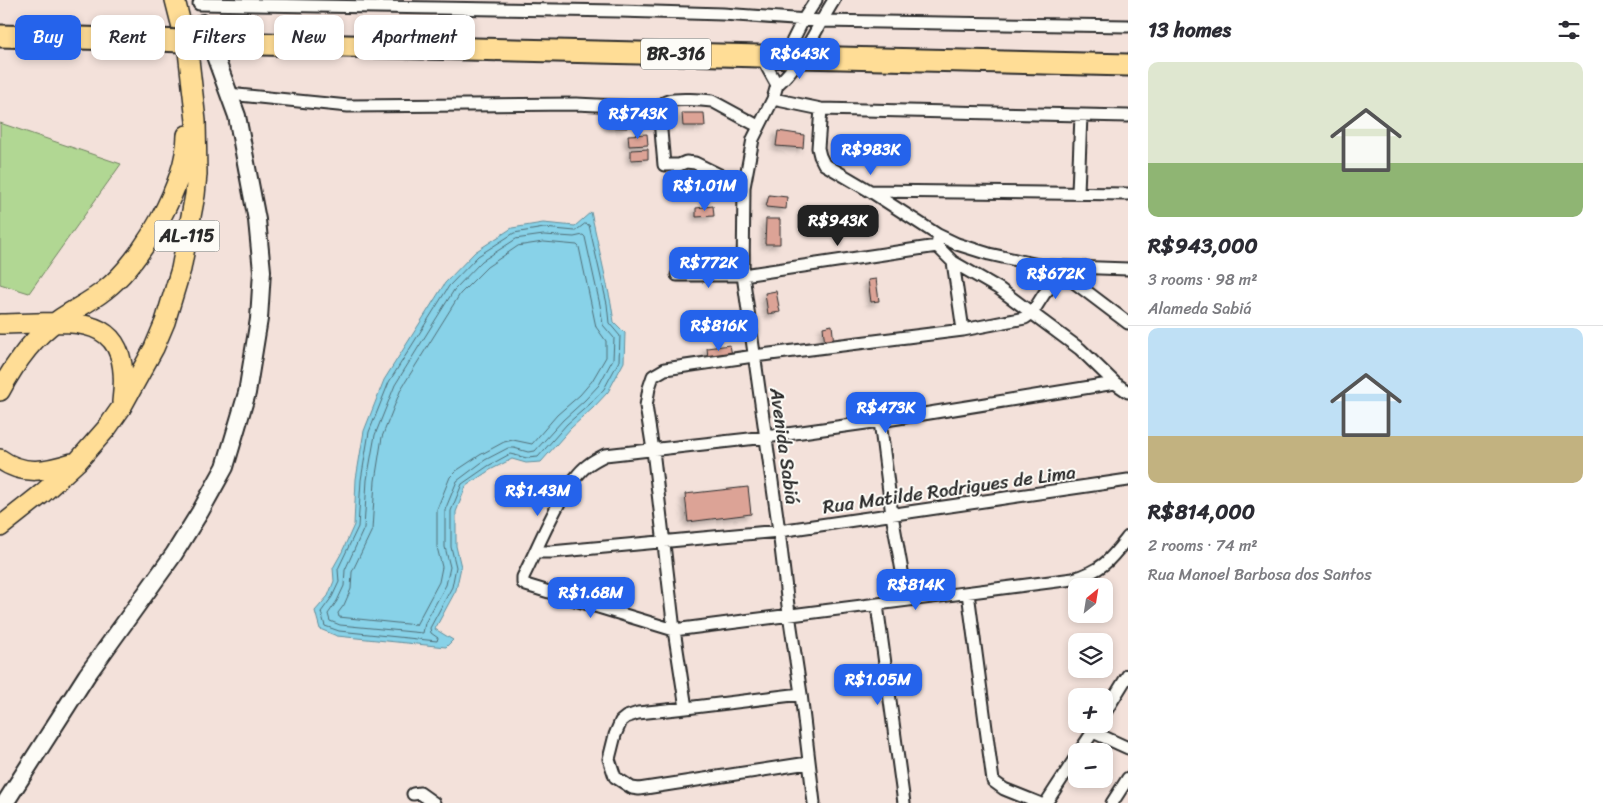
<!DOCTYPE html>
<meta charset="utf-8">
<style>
body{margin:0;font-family:Sriracha,sans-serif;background:#f7f7f7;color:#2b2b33;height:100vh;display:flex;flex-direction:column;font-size:19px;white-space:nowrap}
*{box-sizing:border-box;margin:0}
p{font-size:16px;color:#7c7c81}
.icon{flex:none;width:28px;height:28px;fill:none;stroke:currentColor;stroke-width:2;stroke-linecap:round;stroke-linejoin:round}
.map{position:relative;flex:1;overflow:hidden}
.details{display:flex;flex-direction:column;background:#fff;width:475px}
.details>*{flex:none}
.top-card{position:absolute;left:15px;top:15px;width:475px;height:45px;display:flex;gap:10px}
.needle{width:32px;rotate:30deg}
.buttons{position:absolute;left:1068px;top:578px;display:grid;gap:10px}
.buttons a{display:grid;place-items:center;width:45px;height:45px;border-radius:10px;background:#fff;box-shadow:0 2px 8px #0003;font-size:25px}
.price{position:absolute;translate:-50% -42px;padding:0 11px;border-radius:10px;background:#2563eb;color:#fff;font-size:16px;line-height:32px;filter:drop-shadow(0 1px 2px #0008)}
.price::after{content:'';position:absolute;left:50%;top:30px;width:15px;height:11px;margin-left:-8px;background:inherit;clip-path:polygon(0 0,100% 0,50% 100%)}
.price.selected{background:#222;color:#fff}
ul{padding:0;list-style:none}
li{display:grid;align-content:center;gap:10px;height:265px;padding:0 20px}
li+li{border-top:1px solid #e1e1e2}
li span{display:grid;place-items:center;height:155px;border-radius:10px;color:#555}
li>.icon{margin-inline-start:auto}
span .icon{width:90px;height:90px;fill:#fffc;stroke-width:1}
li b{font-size:21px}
h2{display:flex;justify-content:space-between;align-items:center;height:60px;padding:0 20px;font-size:21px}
.pill{padding:0 18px;border-radius:10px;background:#fff;box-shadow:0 2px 8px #0003;font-size:18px;line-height:45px}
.pill.selected{background:#2563eb;color:#fff}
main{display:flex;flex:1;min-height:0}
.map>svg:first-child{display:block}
</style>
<main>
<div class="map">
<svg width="1128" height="803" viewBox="0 0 1128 803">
<defs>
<filter id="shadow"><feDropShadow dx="-3.5" dy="3.5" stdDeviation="2.5" flood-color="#0004"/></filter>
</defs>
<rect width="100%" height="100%" fill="#f3e1da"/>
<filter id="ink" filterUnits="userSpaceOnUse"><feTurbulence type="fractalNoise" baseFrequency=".02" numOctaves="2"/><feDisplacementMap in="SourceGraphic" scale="10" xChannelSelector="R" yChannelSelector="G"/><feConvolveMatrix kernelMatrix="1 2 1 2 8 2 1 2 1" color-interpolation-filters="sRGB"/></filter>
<g filter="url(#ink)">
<path fill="#b1d793" stroke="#6e815f" d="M0 123 121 164 29 293 0 284Z"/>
<path fill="#88d2e8" stroke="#638f9c" d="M591 212 611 303 614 322 625 333 624 362 608 392 593 408 571 428 541 462 526 463 512 459 490 470 466 486 456 512V546L461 567 456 590 435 629 453 640 446 647 337 636 320 629 315 611 328 596 334 581 333 568 342 552 354 525 356 479 364 431 384 380 445 283 475 252 512 228 543 223 575 226Z"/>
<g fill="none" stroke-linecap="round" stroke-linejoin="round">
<path stroke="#506e77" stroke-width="1" d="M585 224 589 225 607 304 609 323 620 336 619 361 604 389 590 404 567 424 538 457 527 458 510 454 488 466 462 484 451 511V547L456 567 452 587 430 628 431 633 438 638 437 641 339 631 325 626 321 612 332 597 339 582 338 569 358 527 361 480 369 432 389 382 449 286 478 256 514 233 544 228 575 231Z
M544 235 574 237 583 235 585 237 600 305 603 325 614 338 613 359 599 385 585 400 563 420 535 451 528 452 514 448H508L485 460 457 481 445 510V547L450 567 446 585 425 623 423 633 340 625 330 621 328 614 337 601 344 586 345 570 364 528 367 480 375 435 395 385 454 290 482 261 516 239Z
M544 242 577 245 579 247 596 327 606 341V357L592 381 580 395 557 415 532 444 513 440 504 442 480 455 456 471 450 477 437 509V547L442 567 439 582 416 625 339 617 338 613 344 605 351 589 352 572 372 530 375 481 382 437 401 389 460 294 487 267 518 246Z"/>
</g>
<path fill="#dca396" stroke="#2b2b2b" filter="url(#shadow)" d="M682 113H704L705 126H683Z
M609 119H627V128L609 127Z
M778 131 804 135 803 148 776 146Z
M647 134 648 145 629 146 628 135Z
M648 149V159L631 160V150Z
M769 195 787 197 786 209 766 207Z
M713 206 714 216 696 217V208Z
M766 219H780V244H765Z
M876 279 879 301 871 302 868 280Z
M776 291 780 312 768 314 765 293Z
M714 315 715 325 698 327 697 317Z
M832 325 834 344 825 345 823 327Z
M730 345 732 355 708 358 707 348Z
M748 487 751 514 688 522 685 494Z"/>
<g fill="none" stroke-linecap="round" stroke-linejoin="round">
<defs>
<path id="street" d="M199 4 619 11 723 14 821 21 1128 26
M761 56 777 85 773 99 753 139 744 187 743 275 779 531 789 614 801 694 814 803
M785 56 803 20 816 0
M777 85C803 62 816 28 834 0
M229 94 348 106 576 104 659 108
M773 99 821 109 1128 116
M659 108 664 165H679L686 162 695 163 744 187
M659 108C661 105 664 102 668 101 677 98 703 100 712 101L758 126
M821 109 818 148 820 156 824 164 870 191 938 235 957 244 989 254 1043 266 1128 269
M870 191 1128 194
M1078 192 1081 115
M938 240 937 246 953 262 998 288 1080 349 1115 383 1128 392
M953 262 963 330
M1059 267 1062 273 1128 323
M677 275H743L937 246
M1115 383 880 421 766 437 605 455C599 458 593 461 588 465 563 483 538 548 523 577V583L526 585 674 630 1073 579C1103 570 1110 560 1128 537
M880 421 892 515 907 599
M536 552H551L779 531 1128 480
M968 593 993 781 1004 789 1039 803
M877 605 904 803
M801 694 686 708 638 713 626 717 621 721 615 735 609 759 615 777 632 788 639 789 808 763
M686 708 674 630 653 450 646 406 649 388 653 376 665 369 754 356 963 330 1025 318 1032 313 1044 294 1062 273
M1104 714 1128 675
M1093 732 1128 748
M1080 751 1098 724
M413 794 420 793 434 803
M1046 803 1076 757
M1112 803 1128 778"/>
<path id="secondary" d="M5 803 87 675 174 554 200 512 225 467 247 393 259 319 262 271 257 220 237 116 203 23"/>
<path id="primary" d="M0 324C67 324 134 305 122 402
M0 391C14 365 32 338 57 321 73 310 90 302 105 290 143 260 186 184 187 135
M0 459C23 476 47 471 72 463
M0 527 43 493 78 461 107 428 121 408 154 348 165 322 181 269 195 195 197 174 196 121 188 51 175 0"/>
<path id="highway" d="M0 36 158 40
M225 43 1128 65"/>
</defs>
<use href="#street" stroke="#2b2b2b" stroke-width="15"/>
<use href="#secondary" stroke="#2b2b2b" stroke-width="20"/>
<use href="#primary" stroke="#2b2b2b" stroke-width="22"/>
<use href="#highway" stroke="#2b2b2b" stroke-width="25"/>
<use href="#street" stroke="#fdfcf7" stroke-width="11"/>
<use href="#secondary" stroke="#fdfcf7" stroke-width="16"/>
<use href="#primary" stroke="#ffdd96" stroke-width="19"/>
<use href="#highway" stroke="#ffdd96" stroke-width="21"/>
<defs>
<path id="highway-bridge" d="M158 40 225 43"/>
</defs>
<use href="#highway-bridge" stroke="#2b2b2b" stroke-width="25" stroke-linecap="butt"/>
<use href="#highway-bridge" stroke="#ffdd96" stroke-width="21"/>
</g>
</g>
<g text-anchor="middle" stroke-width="4" stroke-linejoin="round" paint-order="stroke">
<g fill="#fdfcf7" stroke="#6a6a68" stroke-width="1">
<rect x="641" y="38.5" width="70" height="31" rx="4"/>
<rect x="154.5" y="220.5" width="65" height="31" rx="4"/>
</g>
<g font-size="18" font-weight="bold" fill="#2b2b2b">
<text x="676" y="60">BR-316</text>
<text x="187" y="242">AL-115</text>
</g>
<g font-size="19" fill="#2b2b2b" stroke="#fdfcf7">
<text transform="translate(785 446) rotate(82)" y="7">Avenida Sabiá</text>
<text transform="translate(949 489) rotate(-8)" y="7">Rua Matilde Rodrigues de Lima</text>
</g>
</g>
</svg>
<div class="buttons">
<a><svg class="needle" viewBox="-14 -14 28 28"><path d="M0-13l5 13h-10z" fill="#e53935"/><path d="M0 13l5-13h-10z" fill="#7c7c81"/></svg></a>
<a><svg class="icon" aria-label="layers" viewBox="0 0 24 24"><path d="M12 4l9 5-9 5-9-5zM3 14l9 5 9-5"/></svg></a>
<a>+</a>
<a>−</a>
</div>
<b class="price" style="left:800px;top:80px">R$643K</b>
<b class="price" style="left:638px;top:140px">R$743K</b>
<b class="price" style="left:871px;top:176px">R$983K</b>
<b class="price" style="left:705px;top:212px">R$1.01M</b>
<b class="price selected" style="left:838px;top:247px">R$943K</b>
<b class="price" style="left:709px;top:289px">R$772K</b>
<b class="price" style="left:1056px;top:300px">R$672K</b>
<b class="price" style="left:719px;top:352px">R$816K</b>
<b class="price" style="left:886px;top:434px">R$473K</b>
<b class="price" style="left:538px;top:517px">R$1.43M</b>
<b class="price" style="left:916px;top:611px">R$814K</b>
<b class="price" style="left:591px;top:619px">R$1.68M</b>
<b class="price" style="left:878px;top:706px">R$1.05M</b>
<div class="top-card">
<a class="pill selected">Buy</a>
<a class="pill">Rent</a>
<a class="pill">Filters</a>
<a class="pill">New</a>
<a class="pill">Apartment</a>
</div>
</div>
<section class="details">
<h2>13 homes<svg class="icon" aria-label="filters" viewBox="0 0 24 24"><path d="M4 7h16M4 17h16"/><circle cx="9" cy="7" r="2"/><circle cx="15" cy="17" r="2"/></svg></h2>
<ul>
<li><span style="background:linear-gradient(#dfe7d0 65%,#8fb573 0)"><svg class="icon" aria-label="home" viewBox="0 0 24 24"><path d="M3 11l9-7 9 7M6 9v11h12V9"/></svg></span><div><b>R$943,000</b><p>3 rooms · 98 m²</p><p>Alameda Sabiá</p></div></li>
<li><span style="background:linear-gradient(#bfe0f5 70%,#c2b280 0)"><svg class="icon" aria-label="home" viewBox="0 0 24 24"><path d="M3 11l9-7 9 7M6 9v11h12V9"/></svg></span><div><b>R$814,000</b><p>2 rooms · 74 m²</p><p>Rua Manoel Barbosa dos Santos</p></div></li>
</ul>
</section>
</main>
